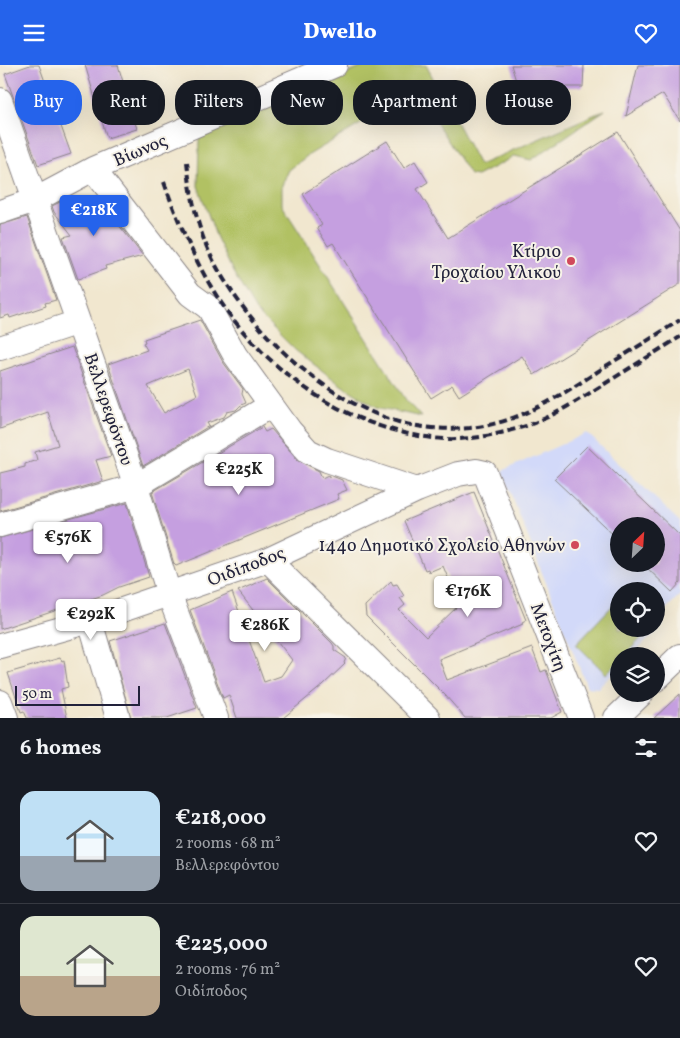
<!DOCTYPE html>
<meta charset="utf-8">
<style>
body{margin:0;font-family:Vollkorn,serif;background:#242831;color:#f1f3f6;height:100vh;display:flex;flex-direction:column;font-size:19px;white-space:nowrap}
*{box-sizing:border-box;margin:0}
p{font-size:16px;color:#9ea1a6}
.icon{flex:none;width:28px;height:28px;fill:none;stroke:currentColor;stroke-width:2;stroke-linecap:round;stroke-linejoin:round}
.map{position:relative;height:653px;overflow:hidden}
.drawer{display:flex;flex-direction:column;background:#171b24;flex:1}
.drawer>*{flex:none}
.top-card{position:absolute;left:15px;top:15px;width:650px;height:45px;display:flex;gap:10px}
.needle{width:32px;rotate:25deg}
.tools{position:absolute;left:610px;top:452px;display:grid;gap:10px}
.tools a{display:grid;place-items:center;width:55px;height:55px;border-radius:50%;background:#171b24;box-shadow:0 5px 20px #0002;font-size:25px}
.scale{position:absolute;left:15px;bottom:12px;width:125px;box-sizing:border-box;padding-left:5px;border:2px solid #22223b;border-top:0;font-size:14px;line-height:18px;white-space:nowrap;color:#22223b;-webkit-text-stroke:4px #f7f3e8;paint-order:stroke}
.price{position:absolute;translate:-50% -42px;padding:0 11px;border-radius:5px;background:#fff;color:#222;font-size:16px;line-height:32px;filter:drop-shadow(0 1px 2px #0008)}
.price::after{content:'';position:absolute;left:50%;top:30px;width:15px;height:11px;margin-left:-8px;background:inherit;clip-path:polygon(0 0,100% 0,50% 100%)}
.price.active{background:#2563eb;color:#fff}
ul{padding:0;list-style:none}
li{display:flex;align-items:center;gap:15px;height:125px;padding:0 20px}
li+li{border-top:1px solid #363941}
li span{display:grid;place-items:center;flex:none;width:140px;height:100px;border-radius:15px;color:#555}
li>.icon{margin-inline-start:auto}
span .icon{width:60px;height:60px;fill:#fffc;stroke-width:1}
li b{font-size:21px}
h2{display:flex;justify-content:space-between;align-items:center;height:60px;padding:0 20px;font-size:21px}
.chip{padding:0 18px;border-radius:20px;background:#171b24;box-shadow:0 5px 20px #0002;font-size:18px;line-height:45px}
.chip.active{background:#2563eb;color:#fff}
header{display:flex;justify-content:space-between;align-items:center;height:65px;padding:0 20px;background:#2563eb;color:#fff;font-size:22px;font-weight:800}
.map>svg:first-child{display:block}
</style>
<header><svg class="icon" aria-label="menu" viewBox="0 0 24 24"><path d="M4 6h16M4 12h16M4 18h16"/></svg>Dwello<svg class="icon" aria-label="heart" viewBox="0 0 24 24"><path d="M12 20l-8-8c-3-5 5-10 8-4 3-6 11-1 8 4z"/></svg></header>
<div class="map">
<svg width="680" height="653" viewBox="0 0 680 653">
<rect width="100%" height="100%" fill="#f7f3e8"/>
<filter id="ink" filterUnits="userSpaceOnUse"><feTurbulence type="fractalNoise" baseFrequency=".02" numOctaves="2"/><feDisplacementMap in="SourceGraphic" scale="10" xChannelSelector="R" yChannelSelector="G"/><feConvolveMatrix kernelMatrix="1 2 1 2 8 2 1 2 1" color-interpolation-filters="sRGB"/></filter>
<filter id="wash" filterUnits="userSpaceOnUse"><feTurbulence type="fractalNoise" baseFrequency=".0096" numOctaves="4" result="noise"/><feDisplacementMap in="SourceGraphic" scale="20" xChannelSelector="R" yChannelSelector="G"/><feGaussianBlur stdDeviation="1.12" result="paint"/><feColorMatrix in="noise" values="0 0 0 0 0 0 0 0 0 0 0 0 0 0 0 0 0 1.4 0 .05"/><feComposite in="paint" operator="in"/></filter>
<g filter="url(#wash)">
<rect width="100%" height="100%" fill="#f1e7cf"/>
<path fill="#d2d9f9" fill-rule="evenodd" d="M587 368 680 457V530L657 553 664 560 631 591H619V603L598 623 587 622 502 406ZM619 461H656V499H619ZM619 526H656V564H619Z"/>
<path fill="#b1c164" stroke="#6a7250" d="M367 0H426L479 100 605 45 531 95 515 91 477 111 470 110 416 26 307 91 289 105 282 120V140L406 335 421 352 377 342 341 320 295 285 256 246 233 207 216 171 198 121 199 73Z
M618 535 619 564H648L649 565 624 591H619V596L606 609 576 579Z"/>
<g id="blocks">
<path fill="#c59fe0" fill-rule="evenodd" d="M30 0H39L71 89 38 100 5 9Z
M85 0H118L137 64 107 73Z
M511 0H584L583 22H556V30L523 38Z
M638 0H680V56L663 29 626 51Z
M618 67 680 166V219L534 310 522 291 459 331 452 320 431 333 333 178 328 181 317 163 322 160 303 129 387 76 404 103 415 96 428 117 417 124 448 173Z
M97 132 143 191 105 201 106 204 78 214 63 172 72 170 54 147 52 141 68 133 75 142Z
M27 152 56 235 45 238 46 241 10 253 9 250 0 253V160Z
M200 255 223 297 243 324 242 329 246 338 241 340 236 345 227 347 224 352 207 358 209 361 143 401 108 299 147 285 143 278 145 277 144 274ZM188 304 197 330 164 348 148 321Z
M72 282 111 391 96 395 103 416 0 446V408L25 402V399L37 395 35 387 58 380 48 347 0 364V306Z
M262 362 265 367 271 364 298 395 319 406 322 413 328 410 329 412 332 411 342 415 347 425 337 429 339 434 176 501 174 499 152 427Z
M587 381 680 471V518L672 527 643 499H656V461H619V475L554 414Z
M474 427 526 555 522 557 523 559 439 594 447 615 532 583 541 607 546 605 562 647 551 653H465L445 630 366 551 365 541 391 516 393 520 397 519 404 531 400 533 405 540 399 545 426 572 459 540 443 501 429 507 428 504 425 505 404 456Z
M127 438 149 512 119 522 103 530 0 564V473Z
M267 513 332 578 334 581V585L346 593 344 598 345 599 323 620 283 653H237L229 630 223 633 190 545 232 527 264 617 281 611 292 595 238 526Z
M165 558 197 643 167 653H131L110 576Z
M60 593 62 596 64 595 68 622 61 624 67 653H27L24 646 21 647 8 608Z
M680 629V653H654Z"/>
</g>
</g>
<g filter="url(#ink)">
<use href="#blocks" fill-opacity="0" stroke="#8a8485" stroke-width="1"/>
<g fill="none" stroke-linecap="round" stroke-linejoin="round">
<defs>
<path id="minor" d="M0 35 136 421 169 529 216 653
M93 104 190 229 209 243 235 290 290 366 308 386 327 395 417 425
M0 147 35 135 93 104 335 0
M0 283 78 257
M0 460 136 421 271 340
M268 495 428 653
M90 556 118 653
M0 581 90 556 268 495 417 425 458 409 476 406 485 408 581 653
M656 614 680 591
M0 637 6 653
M616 653 641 629"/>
</defs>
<use href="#minor" stroke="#8a8485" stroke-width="26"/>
<use href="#minor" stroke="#fff" stroke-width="24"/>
<path stroke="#22223b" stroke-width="4" stroke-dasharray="8 4" stroke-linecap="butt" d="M187 97C191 131 197 164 213 195 249 264 318 330 392 355 416 363 445 365 470 363 521 358 565 328 606 301 631 286 655 271 680 255
M164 117C178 157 195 197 218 233 266 306 345 363 433 373 464 377 497 370 526 361 550 353 572 339 593 326 622 308 651 290 680 272"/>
</g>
</g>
<g fill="#d1495b" stroke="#f7f3e8" stroke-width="2">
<circle cx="571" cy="196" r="5"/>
<circle cx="575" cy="480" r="5"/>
</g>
<g text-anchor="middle" stroke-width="4" stroke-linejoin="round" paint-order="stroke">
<g font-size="18" fill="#22223b" stroke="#f7f3e8">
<text transform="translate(140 85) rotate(-23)" y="6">Βίωνος</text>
<text transform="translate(109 344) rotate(71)" y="6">Βελλερεφόντου</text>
<text transform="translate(246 501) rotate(-21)" y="6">Οιδίποδος</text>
<text transform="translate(549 572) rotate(69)" y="6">Μετοχίτη</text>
</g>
<g font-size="18" fill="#22223b" stroke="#f7f3e8" text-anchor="end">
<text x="561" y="192">Κτίριο<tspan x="561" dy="21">Τροχαίου Υλικού</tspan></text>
<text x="565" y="486">144ο Δημοτικό Σχολείο Αθηνών</text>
</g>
</g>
</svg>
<div class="tools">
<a><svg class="needle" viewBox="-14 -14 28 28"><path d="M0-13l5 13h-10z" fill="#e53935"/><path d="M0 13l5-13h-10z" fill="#9ea1a6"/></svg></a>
<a><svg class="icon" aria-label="locate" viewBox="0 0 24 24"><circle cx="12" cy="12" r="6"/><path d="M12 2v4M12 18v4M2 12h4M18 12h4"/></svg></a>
<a><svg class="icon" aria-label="layers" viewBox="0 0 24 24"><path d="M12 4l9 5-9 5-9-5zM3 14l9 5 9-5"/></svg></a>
</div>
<div class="scale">50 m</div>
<b class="price active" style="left:94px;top:172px">€218K</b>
<b class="price" style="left:239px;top:431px">€225K</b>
<b class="price" style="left:68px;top:499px">€576K</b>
<b class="price" style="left:468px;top:553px">€176K</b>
<b class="price" style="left:91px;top:576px">€292K</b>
<b class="price" style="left:265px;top:587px">€286K</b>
<div class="top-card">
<a class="chip active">Buy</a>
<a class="chip">Rent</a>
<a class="chip">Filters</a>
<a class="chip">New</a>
<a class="chip">Apartment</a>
<a class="chip">House</a>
</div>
</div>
<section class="drawer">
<h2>6 homes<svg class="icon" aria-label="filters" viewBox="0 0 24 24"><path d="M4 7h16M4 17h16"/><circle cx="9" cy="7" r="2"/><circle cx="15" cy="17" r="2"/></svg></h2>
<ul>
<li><span style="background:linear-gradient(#bfe0f5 65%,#9aa5b1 0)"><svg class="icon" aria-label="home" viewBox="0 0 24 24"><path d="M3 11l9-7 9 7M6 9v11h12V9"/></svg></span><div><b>€218,000</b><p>2 rooms · 68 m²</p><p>Βελλερεφόντου</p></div><svg class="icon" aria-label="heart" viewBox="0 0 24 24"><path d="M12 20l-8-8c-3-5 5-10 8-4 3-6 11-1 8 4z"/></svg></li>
<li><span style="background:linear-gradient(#dfe7d0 60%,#b9a48a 0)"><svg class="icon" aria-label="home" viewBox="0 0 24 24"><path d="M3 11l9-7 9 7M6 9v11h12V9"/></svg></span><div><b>€225,000</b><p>2 rooms · 76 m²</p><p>Οιδίποδος</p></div><svg class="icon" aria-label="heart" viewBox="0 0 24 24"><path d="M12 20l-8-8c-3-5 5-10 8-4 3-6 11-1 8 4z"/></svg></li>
</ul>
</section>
